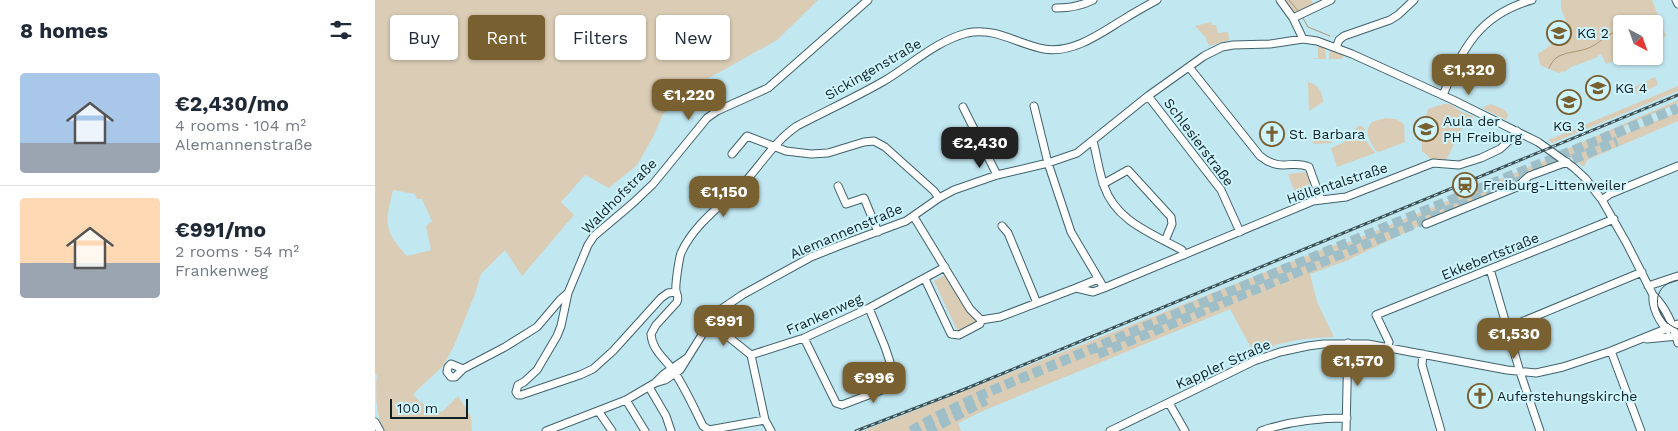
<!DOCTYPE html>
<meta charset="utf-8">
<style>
body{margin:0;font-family:"Work Sans",sans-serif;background:#f2f2f3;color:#1f2937;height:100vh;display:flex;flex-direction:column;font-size:19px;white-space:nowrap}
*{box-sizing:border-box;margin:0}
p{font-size:16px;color:#747a83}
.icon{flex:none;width:28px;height:28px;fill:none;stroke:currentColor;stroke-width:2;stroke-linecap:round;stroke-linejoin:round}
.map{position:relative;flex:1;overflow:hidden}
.panel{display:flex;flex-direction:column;background:#fff;width:375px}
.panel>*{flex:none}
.guide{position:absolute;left:15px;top:15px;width:475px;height:45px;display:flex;gap:10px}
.needle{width:32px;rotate:139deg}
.buttons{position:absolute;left:1238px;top:15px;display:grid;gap:10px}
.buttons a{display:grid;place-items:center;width:50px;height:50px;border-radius:5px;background:#fff;box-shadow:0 1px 4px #0004;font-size:25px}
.scale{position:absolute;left:15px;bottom:12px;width:78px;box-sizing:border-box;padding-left:5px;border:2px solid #112023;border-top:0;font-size:14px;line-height:18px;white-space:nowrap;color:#112023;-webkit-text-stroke:4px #cef4fe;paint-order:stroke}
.price{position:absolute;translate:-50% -42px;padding:0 11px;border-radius:10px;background:#796031;color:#fff;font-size:16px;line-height:32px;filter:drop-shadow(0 1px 2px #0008)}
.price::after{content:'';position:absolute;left:50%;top:30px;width:15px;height:11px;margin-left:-8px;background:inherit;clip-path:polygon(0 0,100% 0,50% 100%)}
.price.selected{background:#222;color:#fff}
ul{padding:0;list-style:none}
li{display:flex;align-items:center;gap:15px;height:125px;padding:0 20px}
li+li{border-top:1px solid #e0e1e3}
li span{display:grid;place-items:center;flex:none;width:140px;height:100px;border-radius:5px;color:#555}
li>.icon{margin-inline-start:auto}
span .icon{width:60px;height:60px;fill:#fffc;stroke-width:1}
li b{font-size:21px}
h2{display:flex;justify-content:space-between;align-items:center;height:60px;padding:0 20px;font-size:21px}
.chip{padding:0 18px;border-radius:5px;background:#fff;box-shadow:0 1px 4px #0004;font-size:18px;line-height:45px}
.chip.selected{background:#796031;color:#fff}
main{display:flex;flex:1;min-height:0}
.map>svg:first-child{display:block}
</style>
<main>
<section class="panel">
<h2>8 homes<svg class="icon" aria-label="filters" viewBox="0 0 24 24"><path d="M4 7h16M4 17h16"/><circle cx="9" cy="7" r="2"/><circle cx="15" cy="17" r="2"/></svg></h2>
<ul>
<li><span style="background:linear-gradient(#a9c7e8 70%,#9aa5b1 0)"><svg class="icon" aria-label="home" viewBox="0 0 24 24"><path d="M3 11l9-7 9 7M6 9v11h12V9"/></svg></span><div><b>€2,430/mo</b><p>4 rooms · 104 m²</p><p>Alemannenstraße</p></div></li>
<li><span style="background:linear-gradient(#ffd9b3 65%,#9aa5b1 0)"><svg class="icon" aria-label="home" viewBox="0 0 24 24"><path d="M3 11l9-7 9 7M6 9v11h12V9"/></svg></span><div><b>€991/mo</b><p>2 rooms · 54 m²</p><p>Frankenweg</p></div></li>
</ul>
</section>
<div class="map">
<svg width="1303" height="431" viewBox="0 0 1303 431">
<rect width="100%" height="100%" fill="#c1e7f1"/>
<path fill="#daccb5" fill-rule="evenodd" d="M0 0H443L402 40 325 83 288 114 278 137 262 165 234 188 210 175 186 202 199 215 147 276 130 250 106 274 100 294 79 346 68 366 38 394 46 403 67 412 83 396 96 417 97 431H9C1 415 0 393 2 375H0ZM18 190 40 194 42 199H47L57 221 51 226 56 250 32 256C8 229 10 224 18 190Z
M909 0H936L939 5 920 15Z
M1186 0H1277L1291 36 1279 43V24H1246V56H1253L1231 64 1226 54 1222 56 1223 57 1196 67 1189 72 1188 71 1184 73 1165 65 1163 54 1177 44 1197 35 1186 9Z
M836 22 837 25H841L843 33 853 32 854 40 834 46 831 38 820 26Z
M943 45 950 47 951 59H936L943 58Z
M956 50 969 54 967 59H954V52Z
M1280 77 1283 85 1262 94 1259 87Z
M933 82C944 85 947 91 948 102L934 111Z
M1303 86V91L1296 94 1177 143 1173 140Z
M1303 100V103L1249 126 1252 133 1303 112V121L1212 160 1209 167 1187 151Z
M1068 104H1075L1087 112 1098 116V122L1089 125 1071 160 1056 159 1047 151V139H1051L1062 135 1063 129 1061 124 1049 123 1053 109Z
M1116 104 1130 110 1133 115 1131 120 1107 108Z
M1010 118 1021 119 1029 124 1030 142 1004 152 1001 151C995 142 988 131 997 122Z
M983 126H987L990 129 991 141 1000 153 962 167 956 148 968 143Z
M956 132 957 143 938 144 937 133Z
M1173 159H1175L1181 163 1140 185 1055 221 1051 217 1042 221 1044 226 971 261 935 274 942 302 959 337C931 338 905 341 879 353L855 309 610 410 583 423 586 431H488L959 245H967Z
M931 172 939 193 923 201 913 174Z
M570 275 593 312 602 321 600 324 583 332 559 281Z"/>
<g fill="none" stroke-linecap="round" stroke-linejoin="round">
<path stroke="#aa9777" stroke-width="1" d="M914 0 924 12
M928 18 933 27 955 36
M1174 68C1176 65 1177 61 1181 58 1189 52 1202 52 1211 49 1224 45 1233 32 1246 30"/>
<path stroke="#9ebfc8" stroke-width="10" stroke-dasharray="10 5" stroke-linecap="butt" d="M1184 165 1242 141
M723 354 1154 177
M536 431 563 416 611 393 1076 200 1303 108
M552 431 611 400"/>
<defs>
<path id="minor" d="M905 0 918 18 928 39
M1301 0 1303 4
M681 8C695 8 706 6 718 0
M918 18 956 0
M961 48 964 40 969 36 1015 20 1023 15 1039 0
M814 67 885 156C906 173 918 159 934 167L946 200
M1068 95C1088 48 1104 15 1157 0
M773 96 846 190 865 232
M659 106 673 163 696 232 729 288
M588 107 622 175
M718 141C722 156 724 172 729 186 741 221 776 233 807 250L809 255
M357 154 372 136 411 151 436 154 453 153 489 142 499 141 510 147 559 191 564 198
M728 184 753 170 796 217 797 224 790 241
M463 186 471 204 489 198 503 232
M1227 200 1235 194 1303 166
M539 217 595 309 606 320 625 317 701 288 718 292 729 288 938 201 971 197 1058 163 1084 165 1106 158 1125 149 1136 139 1142 131
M1051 224 1142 187 1154 176 1192 162
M627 226 633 233 662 303
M1115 269 1145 372 1165 431
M550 279 576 334 584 335 605 324 606 320
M1273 286 1303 276
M701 288 723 279
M301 292 293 293 286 298 238 351 218 369 205 375 146 395H143L141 392 143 385 149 382 162 370 182 336 186 326 193 293 213 245 219 236 258 203 278 184 332 118 342 111 393 88 493 0
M1278 295C1277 307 1284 322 1293 330
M335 322 376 355
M1132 328 1267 272
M429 338 461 403 467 405 520 385 521 380 510 347 494 308
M1272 339 1303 336
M1013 347 1014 342 1001 315 1239 219
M1236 351 1266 431
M1048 354 1047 365 1066 431
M376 355 390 420 334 430 328 426C319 408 311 390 300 373 291 359 277 351 276 334L281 325 302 302C304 296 302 296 301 291 300 285 304 259 306 253 319 224 348 204 370 182 387 163 400 141 422 126 451 111 481 97 509 81 536 65 561 41 592 33 621 27 642 44 669 49 698 54 726 33 749 19 760 12 771 6 782 0
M376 355 429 338 494 308 570 267
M88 369 76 364 73 367 72 372 76 377H80L88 369 130 347 162 327 185 300 193 293
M281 382 289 374 312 358
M274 387 291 416 296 431
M251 400 270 431
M794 403 810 431
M224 412 237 431
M390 420 396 431
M0 422 5 431
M171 431 251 400 280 383 290 380 305 370 335 322 345 310 367 295 436 257 466 245 531 221 564 198 579 190 622 175 673 163 702 153 773 96 829 56 847 47 858 45 895 44 928 39 942 41 977 54 1078 100 1163 142 1198 167 1210 178 1227 200 1252 244 1278 295C1292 309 1298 325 1303 343
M735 431 879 361 905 352 933 346 948 344H993L1132 370 1161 373 1188 367 1236 351 1303 324
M886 431C914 421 942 418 972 418
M971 431 973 343"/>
</defs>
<use href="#minor" stroke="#40626b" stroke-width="9"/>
<use href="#minor" stroke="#fff" stroke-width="7"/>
<path stroke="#3c5155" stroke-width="1" d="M1303 280C1272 285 1279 321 1303 329"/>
<defs>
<path id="rail" d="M481 431 590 389 1303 95"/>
</defs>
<use href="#rail" stroke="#3c5155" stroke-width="3"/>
<use href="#rail" stroke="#cef4fe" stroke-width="1" stroke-dasharray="4" stroke-linecap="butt"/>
</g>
<defs>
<symbol id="university-ring" viewBox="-11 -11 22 22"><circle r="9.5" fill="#cef4fe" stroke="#796031" stroke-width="1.5"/><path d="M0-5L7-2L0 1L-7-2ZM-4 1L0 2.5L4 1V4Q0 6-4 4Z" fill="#796031"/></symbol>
<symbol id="church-ring" viewBox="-11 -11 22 22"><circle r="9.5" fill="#cef4fe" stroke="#796031" stroke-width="1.5"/><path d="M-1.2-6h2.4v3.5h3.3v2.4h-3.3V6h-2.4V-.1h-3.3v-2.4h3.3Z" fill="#796031"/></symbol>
<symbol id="station-ring" viewBox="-11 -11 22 22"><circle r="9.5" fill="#cef4fe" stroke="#796031" stroke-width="1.5"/><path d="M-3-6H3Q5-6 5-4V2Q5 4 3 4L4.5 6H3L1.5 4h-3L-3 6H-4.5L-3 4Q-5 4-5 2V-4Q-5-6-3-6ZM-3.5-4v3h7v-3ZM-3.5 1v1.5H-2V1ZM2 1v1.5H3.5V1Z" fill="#796031"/></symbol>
</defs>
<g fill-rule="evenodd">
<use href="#university-ring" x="1170" y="19" width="28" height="28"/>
<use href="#university-ring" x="1209" y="74" width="28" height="28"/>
<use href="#university-ring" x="1180" y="88" width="28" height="28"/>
<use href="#university-ring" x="1037" y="115" width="28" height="28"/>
<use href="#church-ring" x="883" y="120" width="28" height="28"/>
<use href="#station-ring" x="1076" y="171" width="28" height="28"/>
<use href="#church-ring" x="1091" y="382" width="28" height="28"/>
</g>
<g text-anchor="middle" stroke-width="4" stroke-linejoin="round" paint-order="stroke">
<g font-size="14" fill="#112023" stroke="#cef4fe" text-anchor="start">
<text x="1202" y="38">KG 2</text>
<text x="1240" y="93">KG 4</text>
<text x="1068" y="126">Aula der<tspan x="1068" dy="16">PH Freiburg</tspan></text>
<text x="1194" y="131" text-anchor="middle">KG 3</text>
<text x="914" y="139">St. Barbara</text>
<text x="1108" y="190">Freiburg-Littenweiler</text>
<text x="1122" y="401">Auferstehungskirche</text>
</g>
<g font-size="14" fill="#112023" stroke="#cef4fe">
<text transform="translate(498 69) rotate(-30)" y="5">Sickingenstraße</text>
<text transform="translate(824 142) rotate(53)" y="5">Schlesierstraße</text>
<text transform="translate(962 183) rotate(-18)" y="5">Höllentalstraße</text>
<text transform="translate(244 196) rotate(-45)" y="5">Waldhofstraße</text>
<text transform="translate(471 231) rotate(-23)" y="5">Alemannenstraße</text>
<text transform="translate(1115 256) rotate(-22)" y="5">Ekkebertstraße</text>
<text transform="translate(449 314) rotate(-24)" y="5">Frankenweg</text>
<text transform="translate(848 364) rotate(-24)" y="5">Kappler Straße</text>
</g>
</g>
</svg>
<div class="buttons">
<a><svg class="needle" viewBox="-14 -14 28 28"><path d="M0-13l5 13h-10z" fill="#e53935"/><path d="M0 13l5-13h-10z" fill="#747a83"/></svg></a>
</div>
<div class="scale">100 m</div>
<b class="price" style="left:1094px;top:96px">€1,320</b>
<b class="price" style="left:314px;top:121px">€1,220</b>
<b class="price selected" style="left:605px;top:169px">€2,430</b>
<b class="price" style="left:349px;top:218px">€1,150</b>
<b class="price" style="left:349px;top:347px">€991</b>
<b class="price" style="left:1139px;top:360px">€1,530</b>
<b class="price" style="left:983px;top:387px">€1,570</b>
<b class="price" style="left:499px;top:404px">€996</b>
<div class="guide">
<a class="chip">Buy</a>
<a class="chip selected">Rent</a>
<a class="chip">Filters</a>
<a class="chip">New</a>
</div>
</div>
</main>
